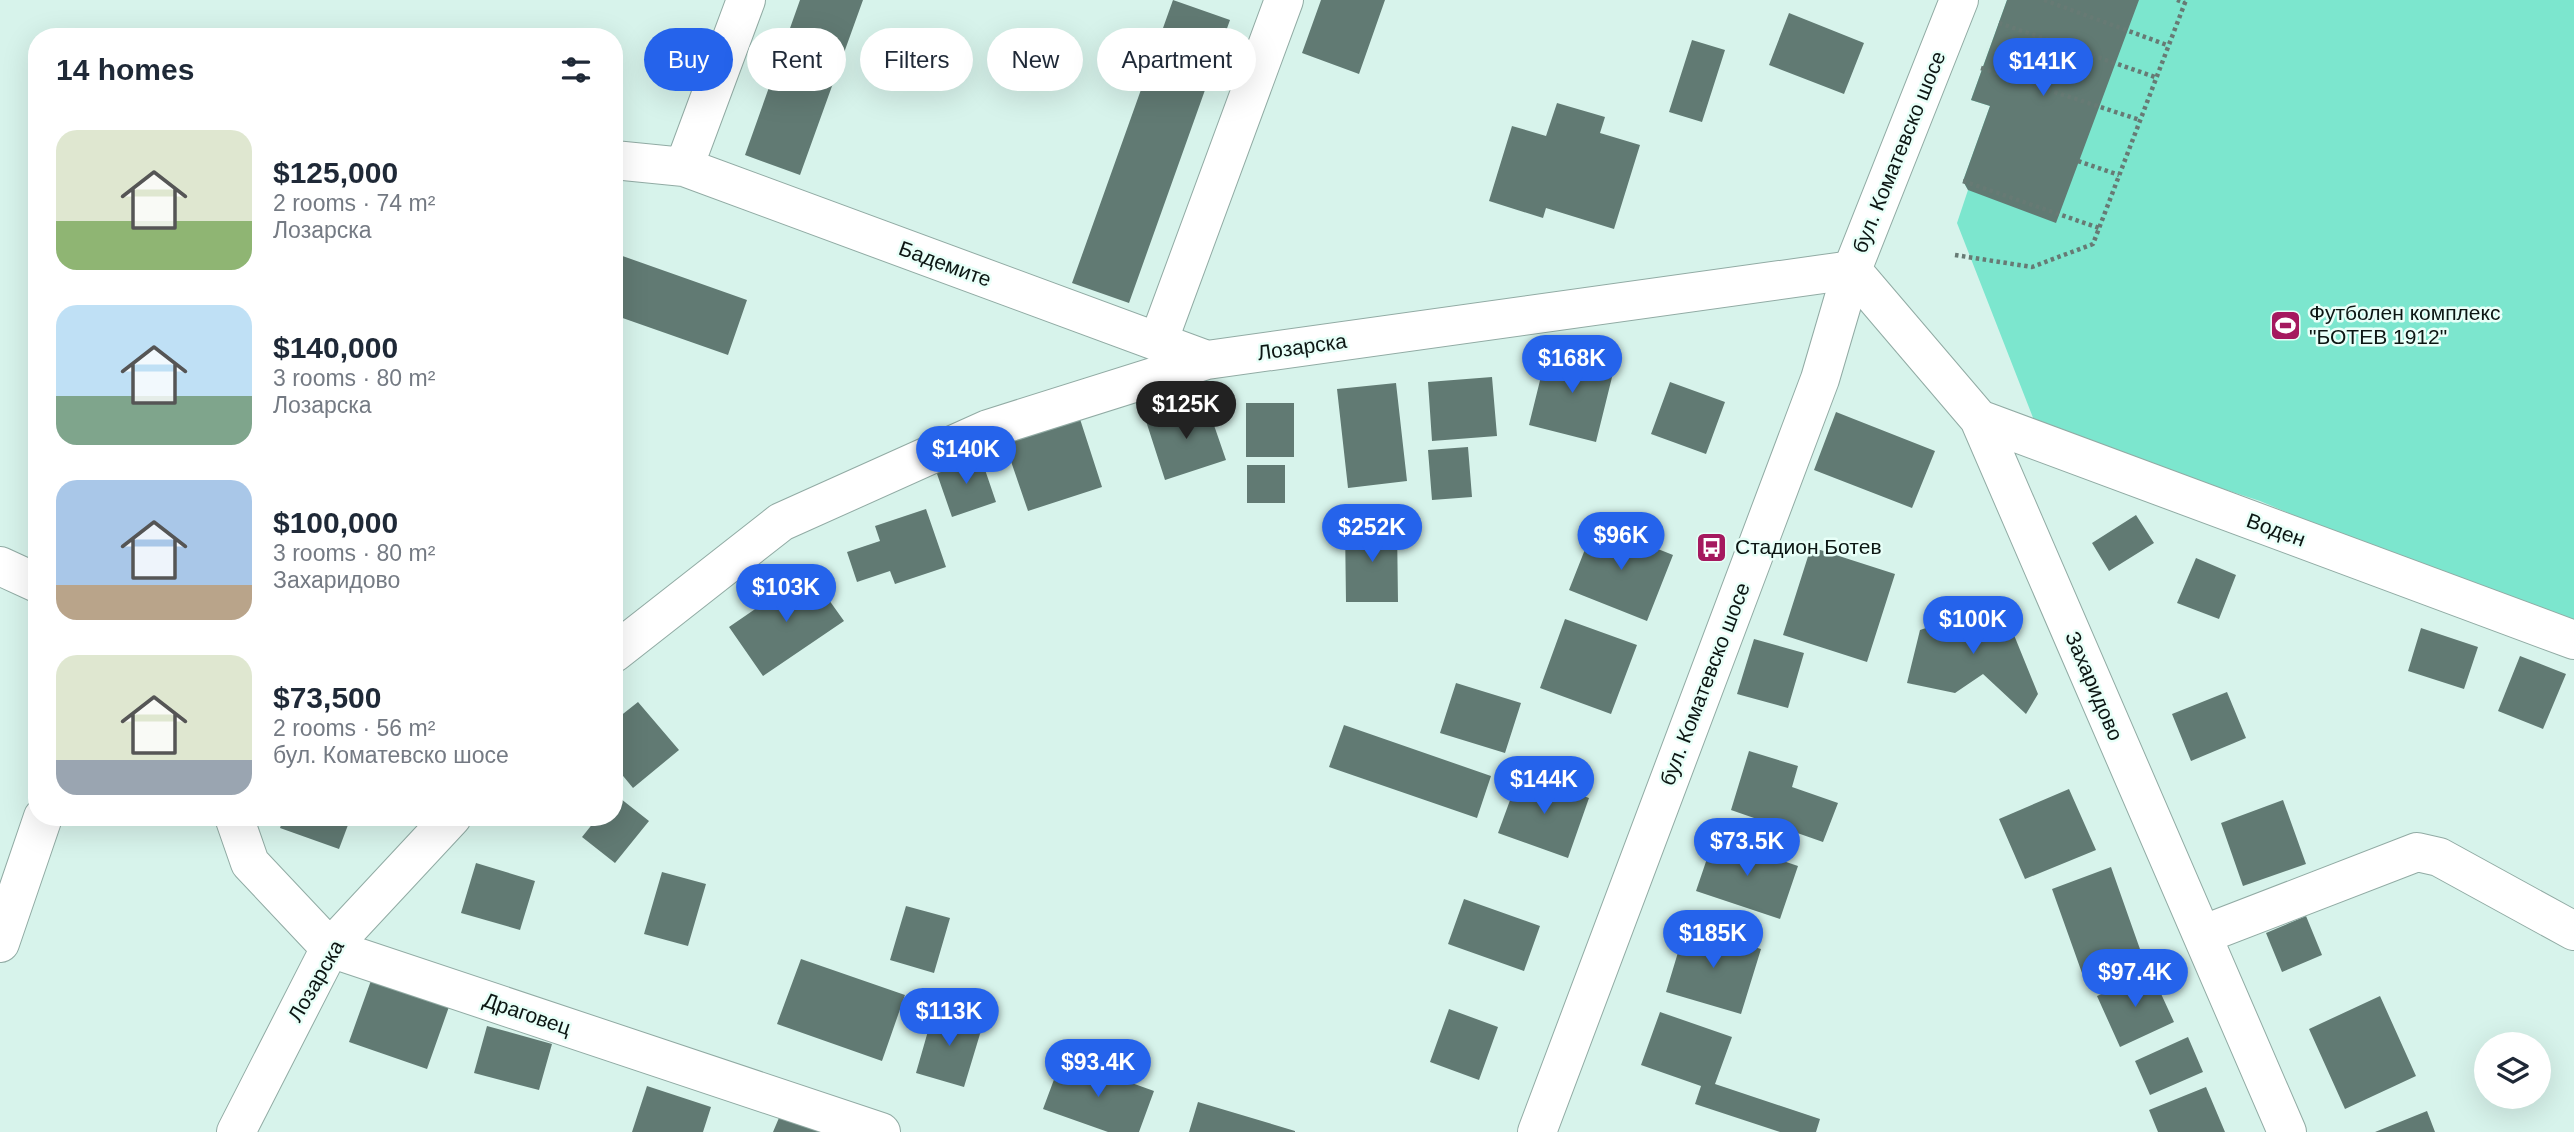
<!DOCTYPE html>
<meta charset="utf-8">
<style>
body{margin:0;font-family:Helvetica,sans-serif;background:#f6f6f7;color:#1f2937;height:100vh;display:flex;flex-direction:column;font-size:26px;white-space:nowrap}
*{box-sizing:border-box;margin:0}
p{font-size:23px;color:#747a83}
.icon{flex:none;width:38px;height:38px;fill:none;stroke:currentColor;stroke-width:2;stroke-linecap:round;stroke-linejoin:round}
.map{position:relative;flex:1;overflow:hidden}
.details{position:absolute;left:28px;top:28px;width:595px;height:798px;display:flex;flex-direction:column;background:#fff;border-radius:28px;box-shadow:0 7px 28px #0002}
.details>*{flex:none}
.guide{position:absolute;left:644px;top:28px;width:665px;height:63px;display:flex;gap:14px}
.fabs{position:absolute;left:2474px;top:1032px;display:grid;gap:14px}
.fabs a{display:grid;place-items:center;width:77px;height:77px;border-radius:50%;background:#fff;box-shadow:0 7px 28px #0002;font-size:35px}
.price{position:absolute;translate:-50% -60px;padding:0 16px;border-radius:24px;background:#2563eb;color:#fff;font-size:23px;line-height:46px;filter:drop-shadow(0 2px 4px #0008)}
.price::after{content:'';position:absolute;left:50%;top:42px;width:21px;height:16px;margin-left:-10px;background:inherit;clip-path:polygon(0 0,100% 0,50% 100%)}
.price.current{background:#222;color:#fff}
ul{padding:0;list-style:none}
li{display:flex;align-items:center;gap:21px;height:175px;padding:0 28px}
li span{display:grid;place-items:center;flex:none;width:196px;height:140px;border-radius:21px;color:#555}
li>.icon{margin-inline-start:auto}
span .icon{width:84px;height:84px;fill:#fffc;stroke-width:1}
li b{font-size:30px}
h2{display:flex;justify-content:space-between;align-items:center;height:84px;padding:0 28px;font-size:30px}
.tag{padding:0 24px;border-radius:32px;background:#fff;box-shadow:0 7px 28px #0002;font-size:24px;line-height:63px}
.tag.current{background:#2563eb;color:#fff}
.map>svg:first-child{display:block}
</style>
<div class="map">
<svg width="2574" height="1132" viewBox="0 0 2574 1132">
<rect width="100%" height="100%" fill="#d7f3eb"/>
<path fill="#7ce6ce" d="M2007 0H2574V634L2260 501 2037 428 1957 223 1968 190 1963 181 1990 106 1971 100Z"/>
<path fill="#617a73" d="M800 0H863L800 175 745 155Z
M1173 0 1230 20 1129 303 1072 283Z
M1321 0H1385L1359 74 1302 53Z
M2007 0H2139L2056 223 1968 190 1963 181 1990 106 1971 100Z
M1789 13 1864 43 1844 94 1769 65Z
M1692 40 1725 50 1702 122 1669 112Z
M1557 103 1605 117 1600 133 1640 145 1614 229 1546 208 1543 218 1489 201 1512 126 1546 136Z
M614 253 747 300 728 355 614 315Z
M1548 348 1615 365 1596 442 1529 425Z
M1492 377 1497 436 1432 441 1428 382Z
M1670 382 1725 402 1706 454 1651 434Z
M1396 383 1407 481 1348 488 1337 389Z
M1206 402 1226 460 1165 480 1146 421Z
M1246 403H1294V457H1246Z
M1836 412 1935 451 1912 508 1814 470Z
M1080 419 1102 487 1028 511 1005 444Z
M1468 447 1472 497 1432 500 1428 450Z
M980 455 996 502 952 517 936 471Z
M1247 465H1285V503H1247Z
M926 509 946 567 895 584 890 571 857 582 847 552 880 541 875 526Z
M2136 515 2154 543 2109 571 2092 543Z
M1595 524 1673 555 1647 621 1569 590Z
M1345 526H1397L1398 602H1346Z
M1811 547 1895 574 1867 662 1783 635Z
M2196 558 2236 575 2219 619 2177 603Z
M809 572 844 621 763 676 729 627Z
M2001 603 2038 694 2026 714 1983 674 1955 693 1907 683 1920 630Z
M1565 619 1637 645 1611 714 1540 688Z
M2421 628 2478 647 2464 689 2408 671Z
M1754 639 1804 653 1788 708 1737 694Z
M2520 656 2566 674 2543 729 2498 711Z
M1456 683 1521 703 1505 753 1440 733Z
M2227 692 2246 738 2191 761 2172 714Z
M638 702 679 750 633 788 614 765V721Z
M1344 725 1491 776 1477 818 1329 767Z
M1749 751 1798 766 1792 787 1838 803 1823 842 1731 810Z
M1520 773 1589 798 1568 858 1498 833Z
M2069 789 2096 850 2025 879 1999 819Z
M616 795 649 821 615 863 582 837 598 817H614Z
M2283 800 2306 864 2243 886 2221 823Z
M284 817H351L339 849 280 828Z
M1714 838 1798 866 1780 919 1696 891Z
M476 863 535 881 520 930 461 913Z
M2111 867 2141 952 2082 973 2052 889Z
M662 872 706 884 688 946 644 934Z
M1464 899 1540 926 1524 971 1448 944Z
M906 906 950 918 934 973 890 960Z
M2306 916 2322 955 2282 972 2266 933Z
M1686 926 1761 949 1741 1014 1666 992Z
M801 959 905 995 882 1061 777 1024Z
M2151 972 2174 1022 2120 1047 2097 996Z
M373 975 451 1001 427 1069 349 1042Z
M2380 996 2416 1076 2345 1109 2309 1029Z
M1449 1009 1498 1027 1479 1080 1430 1062Z
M934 1010 983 1024 964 1087 916 1073Z
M1660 1012 1732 1037 1715 1084 1820 1119 1816 1132H1780L1695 1104 1701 1086 1641 1065Z
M487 1026 552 1044 539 1090 474 1073Z
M2188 1037 2203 1072 2150 1095 2135 1061Z
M1062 1058 1154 1091 1139 1132H1108L1043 1109Z
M647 1086 711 1107 703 1132H632Z
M2206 1087 2225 1132H2158L2149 1110Z
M1198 1102 1295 1131V1132H1189Z
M784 1106 848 1132H773Z
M2427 1111 2435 1132H2375Z"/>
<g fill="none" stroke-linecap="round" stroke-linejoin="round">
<defs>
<path id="minor" d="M614 160 684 167 1207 360
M684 167 746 0
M1158 342 1284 0
M1979 419 2574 640
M0 566 37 583
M614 653 781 522 988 429 1207 360 1852 270 1979 419 2287 1132
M234 817 250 863 330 948 881 1132
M2202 935 2417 852 2439 857 2574 931
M0 943 43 817
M236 1132 330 948 452 817"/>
<path id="major" d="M1537 1132 1820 379 1852 270 1959 0"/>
</defs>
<use href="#minor" stroke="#91aba4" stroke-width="40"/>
<use href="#major" stroke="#91aba4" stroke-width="40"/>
<path stroke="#677a74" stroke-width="4.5" stroke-dasharray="3.5 3.5" stroke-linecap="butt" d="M2044 0 2167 45
M2177 0 2185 3
M1999 23 2155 77
M1981 68 2140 120
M2078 161 2119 175
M1963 181 2099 228
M1955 255 2032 267 2093 244 2186 0"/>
<use href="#minor" stroke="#fff" stroke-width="38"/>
<use href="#major" stroke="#fff" stroke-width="38"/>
</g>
<defs>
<symbol id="stadium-square" viewBox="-11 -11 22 22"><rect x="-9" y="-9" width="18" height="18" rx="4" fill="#a5195f" stroke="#e8fff8"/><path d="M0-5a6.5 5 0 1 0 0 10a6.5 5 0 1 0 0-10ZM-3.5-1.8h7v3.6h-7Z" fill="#fff"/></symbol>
<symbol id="bus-square" viewBox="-11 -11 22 22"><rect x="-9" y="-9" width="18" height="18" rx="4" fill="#a5195f" stroke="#e8fff8"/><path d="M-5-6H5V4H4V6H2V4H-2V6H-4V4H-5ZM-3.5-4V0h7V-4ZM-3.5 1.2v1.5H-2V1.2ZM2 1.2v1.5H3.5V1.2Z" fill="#fff"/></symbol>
</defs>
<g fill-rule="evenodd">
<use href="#stadium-square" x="2268" y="308" width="35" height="35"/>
<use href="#bus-square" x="1694" y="530" width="35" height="35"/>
</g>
<g text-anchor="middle" stroke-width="5" stroke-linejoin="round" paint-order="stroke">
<g font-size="21" fill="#0c1613" stroke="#e8fff8">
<text transform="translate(1899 152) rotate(-68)" y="7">бул. Коматевско шосе</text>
<text transform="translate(945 264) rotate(20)" y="7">Бадемите</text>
<text transform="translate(1302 347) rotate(-8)" y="7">Лозарска</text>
<text transform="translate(2276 530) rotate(20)" y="7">Воден</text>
<text transform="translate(1705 684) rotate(-69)" y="7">бул. Коматевско шосе</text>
<text transform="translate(2094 686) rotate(67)" y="7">Захаридово</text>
<text transform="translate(316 981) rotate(-60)" y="7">Лозарска</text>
<text transform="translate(527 1014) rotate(19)" y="7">Драговец</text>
</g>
<g font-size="21" fill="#0c1613" stroke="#e8fff8" text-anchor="start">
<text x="2309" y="320">Футболен комплекс<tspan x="2309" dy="24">"БОТЕВ 1912"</tspan></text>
<text x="1735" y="554">Стадион Ботев</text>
</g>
</g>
</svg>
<div class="fabs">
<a><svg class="icon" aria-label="layers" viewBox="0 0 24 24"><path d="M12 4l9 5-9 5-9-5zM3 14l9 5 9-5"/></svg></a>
</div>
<b class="price" style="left:2043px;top:98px">$141K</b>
<b class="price" style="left:1572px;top:395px">$168K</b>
<b class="price current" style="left:1186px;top:441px">$125K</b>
<b class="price" style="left:966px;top:486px">$140K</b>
<b class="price" style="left:1372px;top:564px">$252K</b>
<b class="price" style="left:1621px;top:572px">$96K</b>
<b class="price" style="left:786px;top:624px">$103K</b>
<b class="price" style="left:1973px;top:656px">$100K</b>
<b class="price" style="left:1544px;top:816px">$144K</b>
<b class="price" style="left:1747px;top:878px">$73.5K</b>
<b class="price" style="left:1713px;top:970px">$185K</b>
<b class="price" style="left:2135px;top:1009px">$97.4K</b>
<b class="price" style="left:949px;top:1048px">$113K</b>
<b class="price" style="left:1098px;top:1099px">$93.4K</b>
<div class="guide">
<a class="tag current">Buy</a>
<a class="tag">Rent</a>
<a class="tag">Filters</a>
<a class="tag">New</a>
<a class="tag">Apartment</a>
</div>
<section class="details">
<h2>14 homes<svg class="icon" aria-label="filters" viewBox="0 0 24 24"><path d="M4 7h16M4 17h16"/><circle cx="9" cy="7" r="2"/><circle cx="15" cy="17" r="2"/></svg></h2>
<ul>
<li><span style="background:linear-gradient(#dfe7d0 65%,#8fb573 0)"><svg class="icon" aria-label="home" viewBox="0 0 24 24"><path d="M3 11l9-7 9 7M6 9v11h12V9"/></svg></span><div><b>$125,000</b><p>2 rooms · 74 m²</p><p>Лозарска</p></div></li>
<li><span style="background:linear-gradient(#bfe0f5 65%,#7fa58c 0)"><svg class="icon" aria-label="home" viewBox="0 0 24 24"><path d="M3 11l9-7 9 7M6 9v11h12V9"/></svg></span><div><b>$140,000</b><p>3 rooms · 80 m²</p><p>Лозарска</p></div></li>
<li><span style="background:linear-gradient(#a9c7e8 75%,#b9a48a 0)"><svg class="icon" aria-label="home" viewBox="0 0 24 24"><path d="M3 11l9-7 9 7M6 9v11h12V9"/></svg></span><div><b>$100,000</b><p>3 rooms · 80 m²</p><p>Захаридово</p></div></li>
<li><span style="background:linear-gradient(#dfe7d0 75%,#9aa5b1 0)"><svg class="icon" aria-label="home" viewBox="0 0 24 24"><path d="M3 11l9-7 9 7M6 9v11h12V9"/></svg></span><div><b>$73,500</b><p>2 rooms · 56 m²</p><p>бул. Коматевско шосе</p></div></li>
</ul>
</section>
</div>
